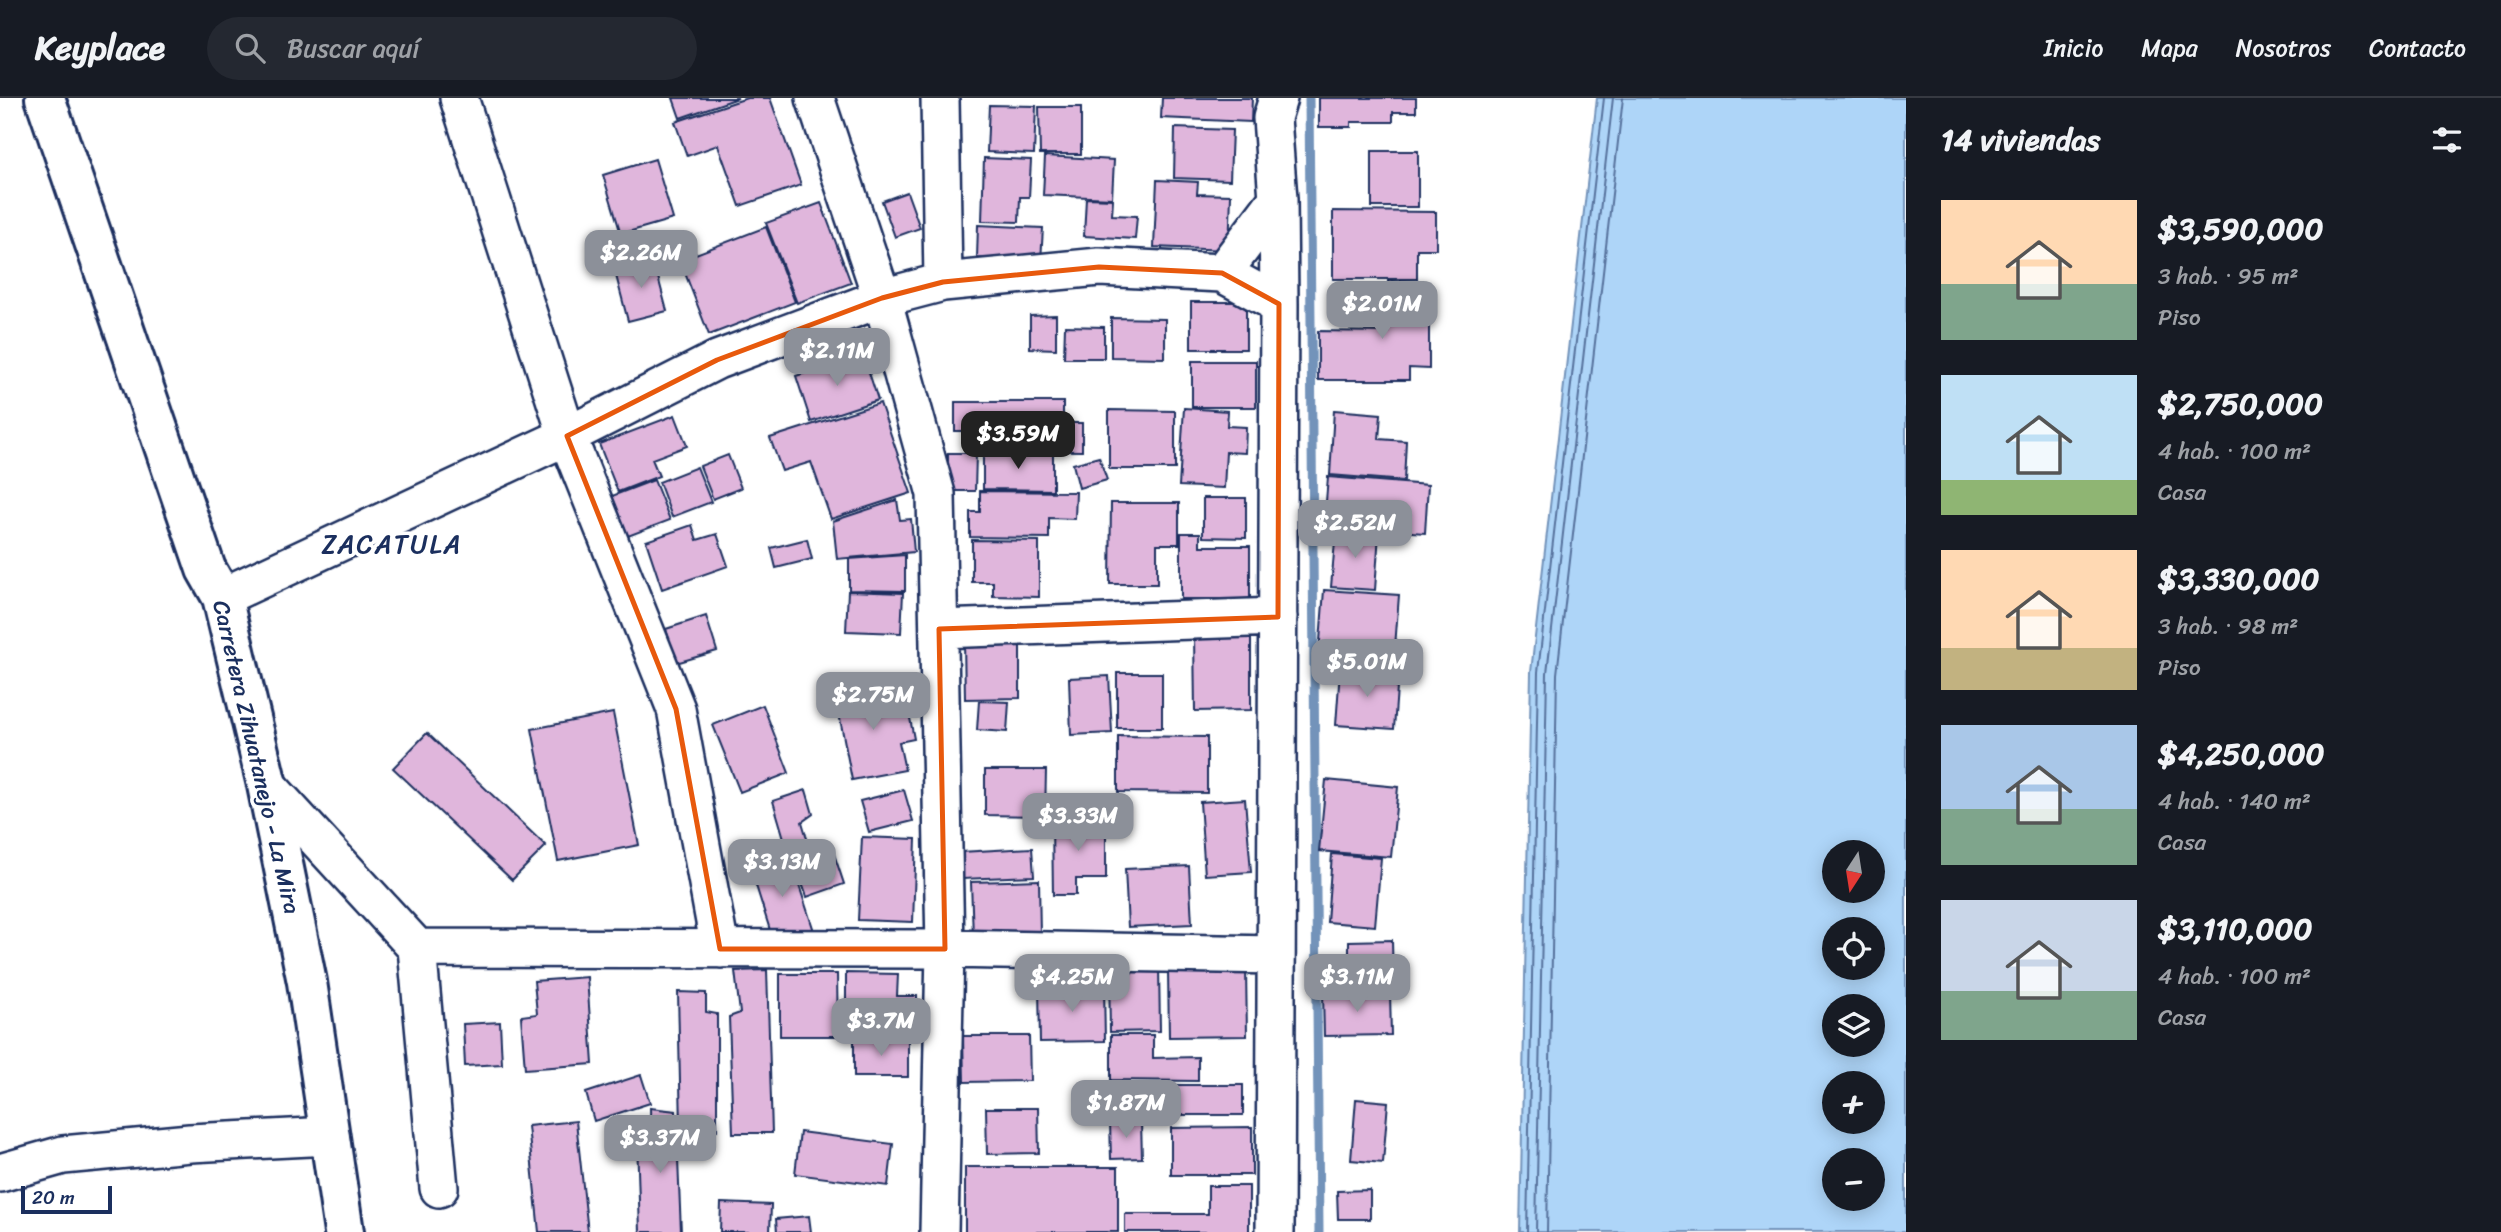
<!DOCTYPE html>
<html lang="es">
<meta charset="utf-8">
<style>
body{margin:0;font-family:Sriracha,sans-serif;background:#242831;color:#f1f3f6;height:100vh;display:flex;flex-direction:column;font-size:26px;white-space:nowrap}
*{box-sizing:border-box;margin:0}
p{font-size:23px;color:#9ea1a6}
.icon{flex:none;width:38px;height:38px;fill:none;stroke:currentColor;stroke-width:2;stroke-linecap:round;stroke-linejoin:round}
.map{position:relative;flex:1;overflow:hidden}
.panel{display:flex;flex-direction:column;background:#171b24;width:595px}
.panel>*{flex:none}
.needle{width:46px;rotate:192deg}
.controls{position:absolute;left:1822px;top:742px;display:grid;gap:14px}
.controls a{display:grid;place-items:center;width:63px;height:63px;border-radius:50%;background:#171b24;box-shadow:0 4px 18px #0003;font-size:35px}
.scale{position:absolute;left:21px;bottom:18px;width:91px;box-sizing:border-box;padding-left:7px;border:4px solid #1b2f5e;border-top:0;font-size:19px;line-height:24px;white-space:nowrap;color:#1b2f5e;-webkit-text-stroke:5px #fff;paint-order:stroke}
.price{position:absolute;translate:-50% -60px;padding:0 16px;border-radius:14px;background:#8c9099;color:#fff;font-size:23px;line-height:46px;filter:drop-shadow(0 2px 4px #0008)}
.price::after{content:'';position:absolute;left:50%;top:42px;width:21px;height:16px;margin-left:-10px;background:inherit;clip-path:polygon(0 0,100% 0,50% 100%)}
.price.on{background:#222;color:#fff}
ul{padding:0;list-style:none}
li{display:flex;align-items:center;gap:21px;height:175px;padding:0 35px}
li span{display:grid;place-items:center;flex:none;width:196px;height:140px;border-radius:0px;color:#555}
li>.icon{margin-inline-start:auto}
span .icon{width:84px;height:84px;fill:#fffc;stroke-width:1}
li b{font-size:30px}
h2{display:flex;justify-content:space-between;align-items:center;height:84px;padding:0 35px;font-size:30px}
header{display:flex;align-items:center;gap:42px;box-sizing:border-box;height:98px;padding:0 35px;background:#171b24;border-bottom:2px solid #363941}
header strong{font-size:33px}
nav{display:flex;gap:38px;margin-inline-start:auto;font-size:24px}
.search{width:490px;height:63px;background:#242831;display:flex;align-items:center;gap:18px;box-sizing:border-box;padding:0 24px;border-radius:38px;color:#9ea1a6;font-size:26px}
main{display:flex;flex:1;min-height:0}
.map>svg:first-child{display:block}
</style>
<header>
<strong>Keyplace</strong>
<div class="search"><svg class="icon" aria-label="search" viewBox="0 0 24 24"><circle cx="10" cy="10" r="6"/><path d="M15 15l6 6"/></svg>Buscar aquí</div>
<nav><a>Inicio</a><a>Mapa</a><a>Nosotros</a><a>Contacto</a></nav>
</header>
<main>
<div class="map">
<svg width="1906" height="1134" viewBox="0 0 1906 1134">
<rect width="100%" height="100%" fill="#fff"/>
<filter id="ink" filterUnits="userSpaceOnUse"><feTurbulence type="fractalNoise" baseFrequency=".0143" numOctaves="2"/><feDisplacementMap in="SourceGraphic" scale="14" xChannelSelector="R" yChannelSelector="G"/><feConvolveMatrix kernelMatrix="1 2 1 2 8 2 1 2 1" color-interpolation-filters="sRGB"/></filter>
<g filter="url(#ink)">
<path fill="#aed5f8" stroke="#7393ba" stroke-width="2" fill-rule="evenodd" d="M1597 0H1906V1134H1520L1531 574ZM1834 754H1872V793H1834ZM1834 831H1872V870H1834ZM1834 908H1872V947H1834ZM1834 985H1872V1024H1834ZM1834 1062H1872V1101H1834Z"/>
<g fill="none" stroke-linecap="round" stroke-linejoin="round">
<path stroke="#56719c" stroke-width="2" d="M1527 1134 1538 574 1604 0
M1536 1134 1547 575 1613 0
M1547 1134 1557 576 1623 0"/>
<path stroke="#7393ba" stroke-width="9" d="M1309 0 1319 1134"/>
</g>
<path fill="#e0b6dc" stroke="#1b2f5e" stroke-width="2" d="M673 0H738L680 20Z
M747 0H770L801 87 740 108 718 47 687 58 675 24Z
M1162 0H1252L1251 24 1161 20Z
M1319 0H1416V14H1393V24H1351V29H1319Z
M989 7 1036 8 1034 56 987 54Z
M1039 9H1081V56H1040Z
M1175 30 1232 32 1230 82 1174 80Z
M1372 53H1418V109H1372Z
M1045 58 1114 62 1112 100 1043 97Z
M984 60 1031 62 1029 99H1020L1019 124 982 123Z
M655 61 673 121 621 136 603 77Z
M1157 82 1198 84 1197 96 1231 97 1229 152 1154 149Z
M907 94 920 130 895 139 882 103Z
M1086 100 1113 101 1112 117 1137 118 1135 141 1084 138Z
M821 105 851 185 797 205 766 125Z
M1333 113 1436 114V151H1417V181H1333Z
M978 127 1043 130 1041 163 977 160Z
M766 129 795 204 709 237 680 162Z
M653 160 667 213 628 223 614 170Z
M1388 183 1429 184V271L1409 270V282H1318V233L1388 234Z
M1191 204H1246V251H1191Z
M1056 217V251L1030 250V218Z
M1111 220 1165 221V260L1111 259Z
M1065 228 1104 229V260H1064Z
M863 256 878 302 811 324 796 278Z
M1192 263H1256V309H1192Z
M955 304H1063V325H1082V353L982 352V333H955Z
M880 305 911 395 831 421 811 364 782 373 770 340Z
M1184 310 1228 313 1227 328 1246 329 1245 355 1226 354 1224 390 1179 388Z
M1109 312 1175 313V371H1109Z
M1334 312 1381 316 1379 341 1406 343 1404 383 1330 377Z
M675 317 687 348 652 361 659 378 618 394 599 346Z
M983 354 1053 355V392L983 391Z
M948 355H976L975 393H948Z
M728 357 741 390 713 401 700 368Z
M1099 359 1107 382 1079 390 1073 366Z
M697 369 711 404 672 419 659 384Z
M1328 379 1428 387 1425 435 1324 428Z
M654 382 670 422 628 438 612 398Z
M980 393 1076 394 1075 421 1049 420V440L970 439V414H980Z
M1203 400H1246V440L1203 439Z
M897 402 900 422 911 421 914 454 837 461 833 423Z
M1111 405H1179V446H1157V486H1110Z
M692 427 697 442 717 436 728 468 662 491 646 443Z
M1336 432 1379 435 1375 492 1331 489Z
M1181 435H1200V448H1250V501H1181Z
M807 441 812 461 776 470 771 450Z
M972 442 1039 443V499L993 498V484H972Z
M905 457V493L849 492V461Z
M1324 492 1399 497 1393 575 1318 569Z
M848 493 903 495 901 535 846 533Z
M706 518 717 553 676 565 666 531Z
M1251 534V612L1195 613 1194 535Z
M964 542H1020V600L965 601Z
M1340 572 1398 576 1394 631 1336 627Z
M1117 575H1162V630H1117Z
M1109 578 1112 635 1071 637 1069 580Z
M875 588 878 605 906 599 914 641 899 644 905 672 852 682 835 595Z
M979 603 1009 604 1007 634 977 632Z
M763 607 789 675 740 694 713 627Z
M613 615 639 747 558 763 532 631Z
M427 635 546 748 512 782 393 670Z
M1118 638 1207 639V695L1118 694Z
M985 672H1046L1045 718 985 717Z
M1326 682 1398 689 1391 759 1319 753Z
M806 692 813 716 802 724 809 747 788 754 773 703Z
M904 692 913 723 869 734 860 703Z
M1245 701 1251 774 1205 777 1200 704Z
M1052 721H1106V781H1076V797H1053Z
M862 739 916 741 913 824 858 822Z
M1032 750 1034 778 962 781 961 754Z
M833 753 844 786 807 799 795 766Z
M1332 756 1381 760 1375 828 1327 824Z
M791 763 814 833 770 832 752 775Z
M1189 768 1192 826 1128 829 1125 771Z
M1039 782 1040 837 973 838 971 784Z
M1392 842 1393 885H1349V843Z
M1109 868H1159L1160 933 1110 934Z
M1246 870 1247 938 1169 939 1168 871Z
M767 872 772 1035H733L729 919 740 915 735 873Z
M846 875 898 876 897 898H917V935L846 934Z
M780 876H837L838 938H780Z
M587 879 593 966 525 971 521 918 537 916 534 883Z
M1104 888 1105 943 1040 944 1039 889Z
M678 894 706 895V914L717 916V1032L681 1029Z
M1323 894H1390L1391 937 1324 938Z
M500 924 502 966 465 968 463 926Z
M1111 937H1153V960L1198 959V983L1111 982Z
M963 938H1029L1030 983 964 984Z
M854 941 908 942V979H854Z
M641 977 650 1005 594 1023 586 995Z
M1130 987H1243V1017H1131Z
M1356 1001 1388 1004 1383 1065 1351 1062Z
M650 1010 676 1013 681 1134H640L637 1041 651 1044Z
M986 1010H1038L1039 1055 987 1056Z
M576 1023 588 1134H539L528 1028Z
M1110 1023H1141L1142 1060 1111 1061Z
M1252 1029V1077H1171V1030Z
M800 1034 893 1046 888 1088 795 1076Z
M965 1069H1118V1134H965Z
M1208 1088H1249V1134H1125V1116H1208Z
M1370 1092V1121H1338L1337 1093Z
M721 1105 771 1107 770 1134H720Z
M809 1118 811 1134H777L776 1121Z"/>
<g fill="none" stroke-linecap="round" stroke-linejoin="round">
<defs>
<path id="minor" d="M459 0 567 338 676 611 720 851
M815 0 882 200 936 396 945 851 939 1134
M940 0 943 184
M1222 175 1278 101
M222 499 567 338 717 262 882 200 943 184 1099 169 1222 175 1279 206
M939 531 1278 519
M267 687 417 850 439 1090
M417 850 945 851 1276 857
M0 1075 63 1057 190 1045 330 1038
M1275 1134 1279 206 1278 101 1272 20 1278 0"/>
<path id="trunk" d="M45 0 206 471 222 499 267 687 307 884 344 1134"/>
</defs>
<use href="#minor" stroke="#1b2f5e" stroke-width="42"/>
<use href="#trunk" stroke="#1b2f5e" stroke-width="44"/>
<use href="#minor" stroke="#fff" stroke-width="37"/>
<use href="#trunk" stroke="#fff" stroke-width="38"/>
</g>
</g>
<path fill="none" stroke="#e8590c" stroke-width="5" stroke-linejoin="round" d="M1099 169 1222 175 1279 206 1278 519 939 531 945 851H720L676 611 567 338 717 262 882 200 943 184Z"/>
<g text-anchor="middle" stroke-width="7" stroke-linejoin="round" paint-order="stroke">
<g font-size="23" fill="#1b2f5e" stroke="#fff">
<text transform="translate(257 659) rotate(77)" y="8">Carretera Zihuatanejo - La Mira</text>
</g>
<g font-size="26" letter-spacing="2" fill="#1b2f5e" stroke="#fff">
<text x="392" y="455">ZACATULA</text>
</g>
</g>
</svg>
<div class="controls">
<a><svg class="needle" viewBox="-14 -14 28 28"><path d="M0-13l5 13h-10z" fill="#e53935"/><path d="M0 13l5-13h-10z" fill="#9ea1a6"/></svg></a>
<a><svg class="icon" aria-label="locate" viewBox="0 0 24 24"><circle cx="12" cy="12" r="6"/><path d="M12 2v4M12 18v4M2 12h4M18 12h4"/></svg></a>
<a><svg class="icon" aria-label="layers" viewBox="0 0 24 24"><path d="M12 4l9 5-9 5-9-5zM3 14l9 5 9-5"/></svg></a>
<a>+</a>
<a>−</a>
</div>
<div class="scale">20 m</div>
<b class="price" style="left:641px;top:192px">$2.26M</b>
<b class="price" style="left:1382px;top:243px">$2.01M</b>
<b class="price" style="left:837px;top:290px">$2.11M</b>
<b class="price on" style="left:1018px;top:373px">$3.59M</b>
<b class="price" style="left:1355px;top:462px">$2.52M</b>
<b class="price" style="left:1367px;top:601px">$5.01M</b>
<b class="price" style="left:873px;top:634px">$2.75M</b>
<b class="price" style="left:1078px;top:755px">$3.33M</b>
<b class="price" style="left:782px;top:801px">$3.13M</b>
<b class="price" style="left:1072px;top:916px">$4.25M</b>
<b class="price" style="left:1357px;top:916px">$3.11M</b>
<b class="price" style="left:881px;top:960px">$3.7M</b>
<b class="price" style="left:1126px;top:1042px">$1.87M</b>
<b class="price" style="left:660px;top:1077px">$3.37M</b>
</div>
<section class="panel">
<h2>14 viviendas<svg class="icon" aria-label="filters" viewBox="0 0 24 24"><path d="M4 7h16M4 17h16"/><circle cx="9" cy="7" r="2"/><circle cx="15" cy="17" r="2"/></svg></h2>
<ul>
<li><span style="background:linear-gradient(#ffd9b3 60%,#7fa58c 0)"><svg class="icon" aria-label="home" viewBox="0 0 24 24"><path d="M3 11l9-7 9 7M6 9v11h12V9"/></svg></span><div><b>$3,590,000</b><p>3 hab. · 95 m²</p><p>Piso</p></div></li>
<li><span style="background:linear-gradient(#bfe0f5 75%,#8fb573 0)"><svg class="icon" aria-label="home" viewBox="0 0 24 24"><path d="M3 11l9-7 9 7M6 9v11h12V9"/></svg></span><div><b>$2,750,000</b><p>4 hab. · 100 m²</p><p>Casa</p></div></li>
<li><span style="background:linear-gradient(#ffd9b3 70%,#c2b280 0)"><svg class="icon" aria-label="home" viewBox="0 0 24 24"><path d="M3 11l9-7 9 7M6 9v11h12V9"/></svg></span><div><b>$3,330,000</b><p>3 hab. · 98 m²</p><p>Piso</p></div></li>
<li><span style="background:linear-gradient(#a9c7e8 60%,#7fa58c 0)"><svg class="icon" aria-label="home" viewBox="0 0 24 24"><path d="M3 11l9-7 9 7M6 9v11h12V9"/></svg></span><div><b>$4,250,000</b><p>4 hab. · 140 m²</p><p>Casa</p></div></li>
<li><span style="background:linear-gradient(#c9d6e8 65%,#7fa58c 0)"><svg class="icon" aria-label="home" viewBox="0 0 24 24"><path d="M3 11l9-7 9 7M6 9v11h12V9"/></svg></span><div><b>$3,110,000</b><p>4 hab. · 100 m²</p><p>Casa</p></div></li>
</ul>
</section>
</main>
